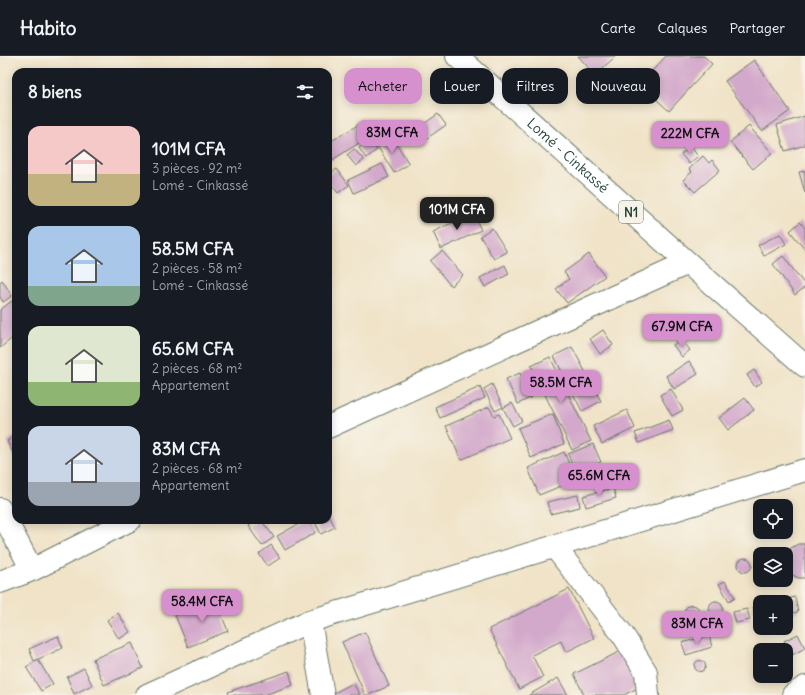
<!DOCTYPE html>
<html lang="fr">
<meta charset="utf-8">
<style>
body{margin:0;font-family:Delius,sans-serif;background:#20242c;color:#f1f3f6;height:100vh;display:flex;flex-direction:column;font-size:15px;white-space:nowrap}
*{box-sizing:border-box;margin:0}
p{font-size:13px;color:#9ea1a6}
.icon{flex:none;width:22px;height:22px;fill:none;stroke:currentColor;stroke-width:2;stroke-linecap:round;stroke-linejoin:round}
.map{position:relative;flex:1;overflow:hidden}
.sheet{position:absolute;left:12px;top:12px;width:320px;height:456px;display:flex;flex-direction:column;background:#171b24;border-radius:12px;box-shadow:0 2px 10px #0003}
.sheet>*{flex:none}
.banner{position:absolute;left:344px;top:12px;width:380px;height:36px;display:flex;gap:8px}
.controls{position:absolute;left:753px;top:443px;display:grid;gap:8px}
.controls a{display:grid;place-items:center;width:40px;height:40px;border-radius:8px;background:#171b24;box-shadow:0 2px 10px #0003;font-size:20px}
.price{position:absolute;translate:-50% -34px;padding:0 9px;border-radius:8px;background:#d690ce;color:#111;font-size:13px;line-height:26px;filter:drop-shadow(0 1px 2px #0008)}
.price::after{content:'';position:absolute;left:50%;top:24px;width:12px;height:9px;margin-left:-6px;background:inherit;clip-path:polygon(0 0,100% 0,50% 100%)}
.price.on{background:#222;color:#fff}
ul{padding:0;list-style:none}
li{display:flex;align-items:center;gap:12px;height:100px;padding:0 16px}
li span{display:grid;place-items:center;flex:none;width:112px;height:80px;border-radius:12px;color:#555}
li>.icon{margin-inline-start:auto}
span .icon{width:48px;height:48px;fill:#fffc;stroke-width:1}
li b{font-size:17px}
h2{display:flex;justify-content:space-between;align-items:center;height:48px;padding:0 16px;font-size:17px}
.tag{padding:0 14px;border-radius:12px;background:#171b24;box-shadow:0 2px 10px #0003;font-size:14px;line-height:36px}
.tag.on{background:#d690ce;color:#111}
header{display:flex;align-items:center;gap:24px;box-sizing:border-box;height:56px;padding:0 20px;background:#171b24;border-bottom:1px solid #363941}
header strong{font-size:19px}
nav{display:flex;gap:22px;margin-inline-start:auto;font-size:14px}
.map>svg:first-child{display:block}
</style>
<header>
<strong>Habito</strong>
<nav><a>Carte</a><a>Calques</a><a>Partager</a></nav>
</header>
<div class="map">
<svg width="805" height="639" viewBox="0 0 805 639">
<rect width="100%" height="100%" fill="#f7f3e8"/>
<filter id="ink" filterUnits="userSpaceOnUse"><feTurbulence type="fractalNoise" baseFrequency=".025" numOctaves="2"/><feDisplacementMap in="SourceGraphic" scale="8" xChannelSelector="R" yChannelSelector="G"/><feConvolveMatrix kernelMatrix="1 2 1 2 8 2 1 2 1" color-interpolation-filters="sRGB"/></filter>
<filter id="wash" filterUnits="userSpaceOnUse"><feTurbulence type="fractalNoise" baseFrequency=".012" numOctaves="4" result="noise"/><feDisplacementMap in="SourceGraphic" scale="16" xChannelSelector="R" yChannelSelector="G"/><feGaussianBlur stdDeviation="0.9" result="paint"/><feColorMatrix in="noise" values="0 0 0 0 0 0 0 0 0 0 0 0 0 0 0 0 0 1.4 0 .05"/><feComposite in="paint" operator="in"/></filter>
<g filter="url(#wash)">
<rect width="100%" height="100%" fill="#f0e3c7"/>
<g id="blocks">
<path fill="#d3a9cb" d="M578 0H616L595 19Z
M666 0H704L712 8 669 55 640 28Z
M754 4 790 55 762 75 725 25Z
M438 58 446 69 426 83 418 72Z
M805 60V89L785 95 777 69Z
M363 66 372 79 329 106 328 87Z
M749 70 772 97 753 113 730 86Z
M391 79 409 108 394 117 376 88Z
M370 84 377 94 366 102 359 92Z
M691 91 698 100 689 108 681 98Z
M354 93 364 104 356 110 347 99Z
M703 100 709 107 712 104 720 114 695 136 683 124 692 116 689 113Z
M382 108 389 121 354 137 348 124Z
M337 113 349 129 338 137 328 124V119Z
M805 115V137L799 116Z
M473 157 481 174 441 193 433 176Z
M800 166 805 172V194L790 175Z
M492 172 507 196 494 203 480 180Z
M780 178 786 188 764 200 758 189Z
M442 195 463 219 451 230 430 205Z
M589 198 605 220 567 247 556 233 569 223 564 216Z
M783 200 805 229V231L795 239 773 208Z
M505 209 509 218 485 231 480 222Z
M2 224 12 240 3 246 0 241V226Z
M13 244 16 248V279L0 292V254Z
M603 274 613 289 600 298 590 283Z
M681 283 690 294 682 301 673 289Z
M572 291 601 345 582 355 554 300Z
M550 301 591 385 572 394 531 310Z
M689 305 698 318 674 333 666 320Z
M754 314 762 326 755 331 747 319Z
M520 317 532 341 518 348 506 323Z
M492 328 503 351 495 355 484 333Z
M480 331 485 342 440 362 435 351Z
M671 333 683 354 672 360 660 339Z
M745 342 754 354 728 374 719 362Z
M512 347 522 365 513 370 503 352Z
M489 351 494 360 499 358 510 382 461 404 446 370Z
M627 354 635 372 602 388 593 370Z
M553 358 564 388 531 402 518 372Z
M669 364 673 374 639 387 635 377Z
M16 380V403L7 385Z
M593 388 601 406 575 417 568 398Z
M564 396 576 424 539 439 528 412Z
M613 432 616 442 586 451 583 440Z
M578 439 580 451 550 458 547 446Z
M328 458 335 471 321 478 314 464H328Z
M256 464H261L274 481 262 490 248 470Z
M306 464H307L315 477 285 494 277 480Z
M798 488H805V522H798L791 518 787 512 786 509 787 497 791 492Z
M271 489 280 502 268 510 259 498Z
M738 509a7 7 0 1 1 14 0a7 7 0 1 1-14 0Z
M725 525 735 541 729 545 719 528Z
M569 533 594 582 566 596 561 585 532 599 543 621 519 633 489 573Z
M795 541 798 556 786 558V546H777V545Z
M215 543 228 575 188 591 175 559Z
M760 545V561H758L755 557 753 552 756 547Z
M709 552a7 7 0 1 1 14 0a7 7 0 1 1-14 0Z
M684 557a8 8 0 1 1 16 0a8 8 0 1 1-16 0Z
M747 553 750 564 736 567 733 556Z
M118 557 130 576 119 583 107 564Z
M365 576 389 630 368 639H365L342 586Z
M798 578 805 592 792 599 784 585Z
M709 579 712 591 686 599 682 587Z
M58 580 63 592 34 605 29 593Z
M132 587 143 612 104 629 93 603Z
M623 594 641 630 624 639H584L574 618Z
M38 604 53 628 41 635 26 611Z
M694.5 610a5.5 5.5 0 1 1 11 0a5.5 5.5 0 1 1-11 0Z
M84 612 92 629 74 638 67 621Z
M289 615 293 629 264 639H229L228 636Z
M558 622 568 639H529Z
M353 627 360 639H335L334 637Z"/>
</g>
</g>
<g filter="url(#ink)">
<use href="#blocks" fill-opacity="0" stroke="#687767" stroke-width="1"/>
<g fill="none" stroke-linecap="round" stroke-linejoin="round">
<defs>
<path id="minor" d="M328 371 688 207
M0 453 32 514
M554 490 623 579 646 616 648 639
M0 526 32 514 130 464
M310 565 323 639
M147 639 310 565 805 414
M793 639 805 631"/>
<g id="highway">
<path id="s1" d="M457 0 688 207 805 310"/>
</g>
</defs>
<use href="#minor" stroke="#687767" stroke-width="24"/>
<use href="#highway" stroke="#687767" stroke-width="24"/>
<use href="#minor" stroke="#fff" stroke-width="22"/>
<use href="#highway" stroke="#fff" stroke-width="22"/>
</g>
</g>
<g text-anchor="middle" stroke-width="3" stroke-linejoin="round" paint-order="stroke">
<rect fill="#f7f3e8" stroke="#60746a" stroke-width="1" x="619" y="145" width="24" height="22" rx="3"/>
<g font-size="13" font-weight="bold" fill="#1f3d34">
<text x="631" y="161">N1</text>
</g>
<g font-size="14" fill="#1f3d34" stroke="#f7f3e8">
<text dy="5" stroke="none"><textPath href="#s1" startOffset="149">Lomé - Cinkassé</textPath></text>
</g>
</g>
</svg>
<div class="controls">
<a><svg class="icon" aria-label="locate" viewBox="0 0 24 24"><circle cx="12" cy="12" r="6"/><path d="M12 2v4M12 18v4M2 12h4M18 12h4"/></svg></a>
<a><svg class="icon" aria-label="layers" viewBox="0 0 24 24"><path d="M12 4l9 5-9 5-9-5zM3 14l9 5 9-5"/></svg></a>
<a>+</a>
<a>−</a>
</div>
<b class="price" style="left:392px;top:98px">83M CFA</b>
<b class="price" style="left:690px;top:99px">222M CFA</b>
<b class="price on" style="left:457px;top:175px">101M CFA</b>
<b class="price" style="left:682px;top:292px">67.9M CFA</b>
<b class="price" style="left:561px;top:348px">58.5M CFA</b>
<b class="price" style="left:599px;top:441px">65.6M CFA</b>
<b class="price" style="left:202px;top:567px">58.4M CFA</b>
<b class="price" style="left:697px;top:589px">83M CFA</b>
<div class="banner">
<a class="tag on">Acheter</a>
<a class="tag">Louer</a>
<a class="tag">Filtres</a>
<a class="tag">Nouveau</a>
</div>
<section class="sheet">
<h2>8 biens<svg class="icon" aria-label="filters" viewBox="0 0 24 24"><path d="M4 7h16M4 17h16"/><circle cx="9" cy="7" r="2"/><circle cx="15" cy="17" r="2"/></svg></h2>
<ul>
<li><span style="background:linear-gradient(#f6c9c9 60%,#c2b280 0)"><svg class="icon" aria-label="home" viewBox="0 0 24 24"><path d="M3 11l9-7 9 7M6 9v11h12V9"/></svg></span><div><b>101M CFA</b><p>3 pièces · 92 m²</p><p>Lomé - Cinkassé</p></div></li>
<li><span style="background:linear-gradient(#a9c7e8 75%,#7fa58c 0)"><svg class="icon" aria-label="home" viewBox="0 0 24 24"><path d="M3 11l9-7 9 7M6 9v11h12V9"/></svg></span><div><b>58.5M CFA</b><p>2 pièces · 58 m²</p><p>Lomé - Cinkassé</p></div></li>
<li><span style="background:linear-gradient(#dfe7d0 70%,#8fb573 0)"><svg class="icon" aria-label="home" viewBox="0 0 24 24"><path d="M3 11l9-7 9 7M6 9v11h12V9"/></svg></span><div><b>65.6M CFA</b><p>2 pièces · 68 m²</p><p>Appartement</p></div></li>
<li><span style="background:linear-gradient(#c9d6e8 70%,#9aa5b1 0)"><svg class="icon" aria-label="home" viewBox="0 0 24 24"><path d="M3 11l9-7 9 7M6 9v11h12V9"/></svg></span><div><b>83M CFA</b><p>2 pièces · 68 m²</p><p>Appartement</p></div></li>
</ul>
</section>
</div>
